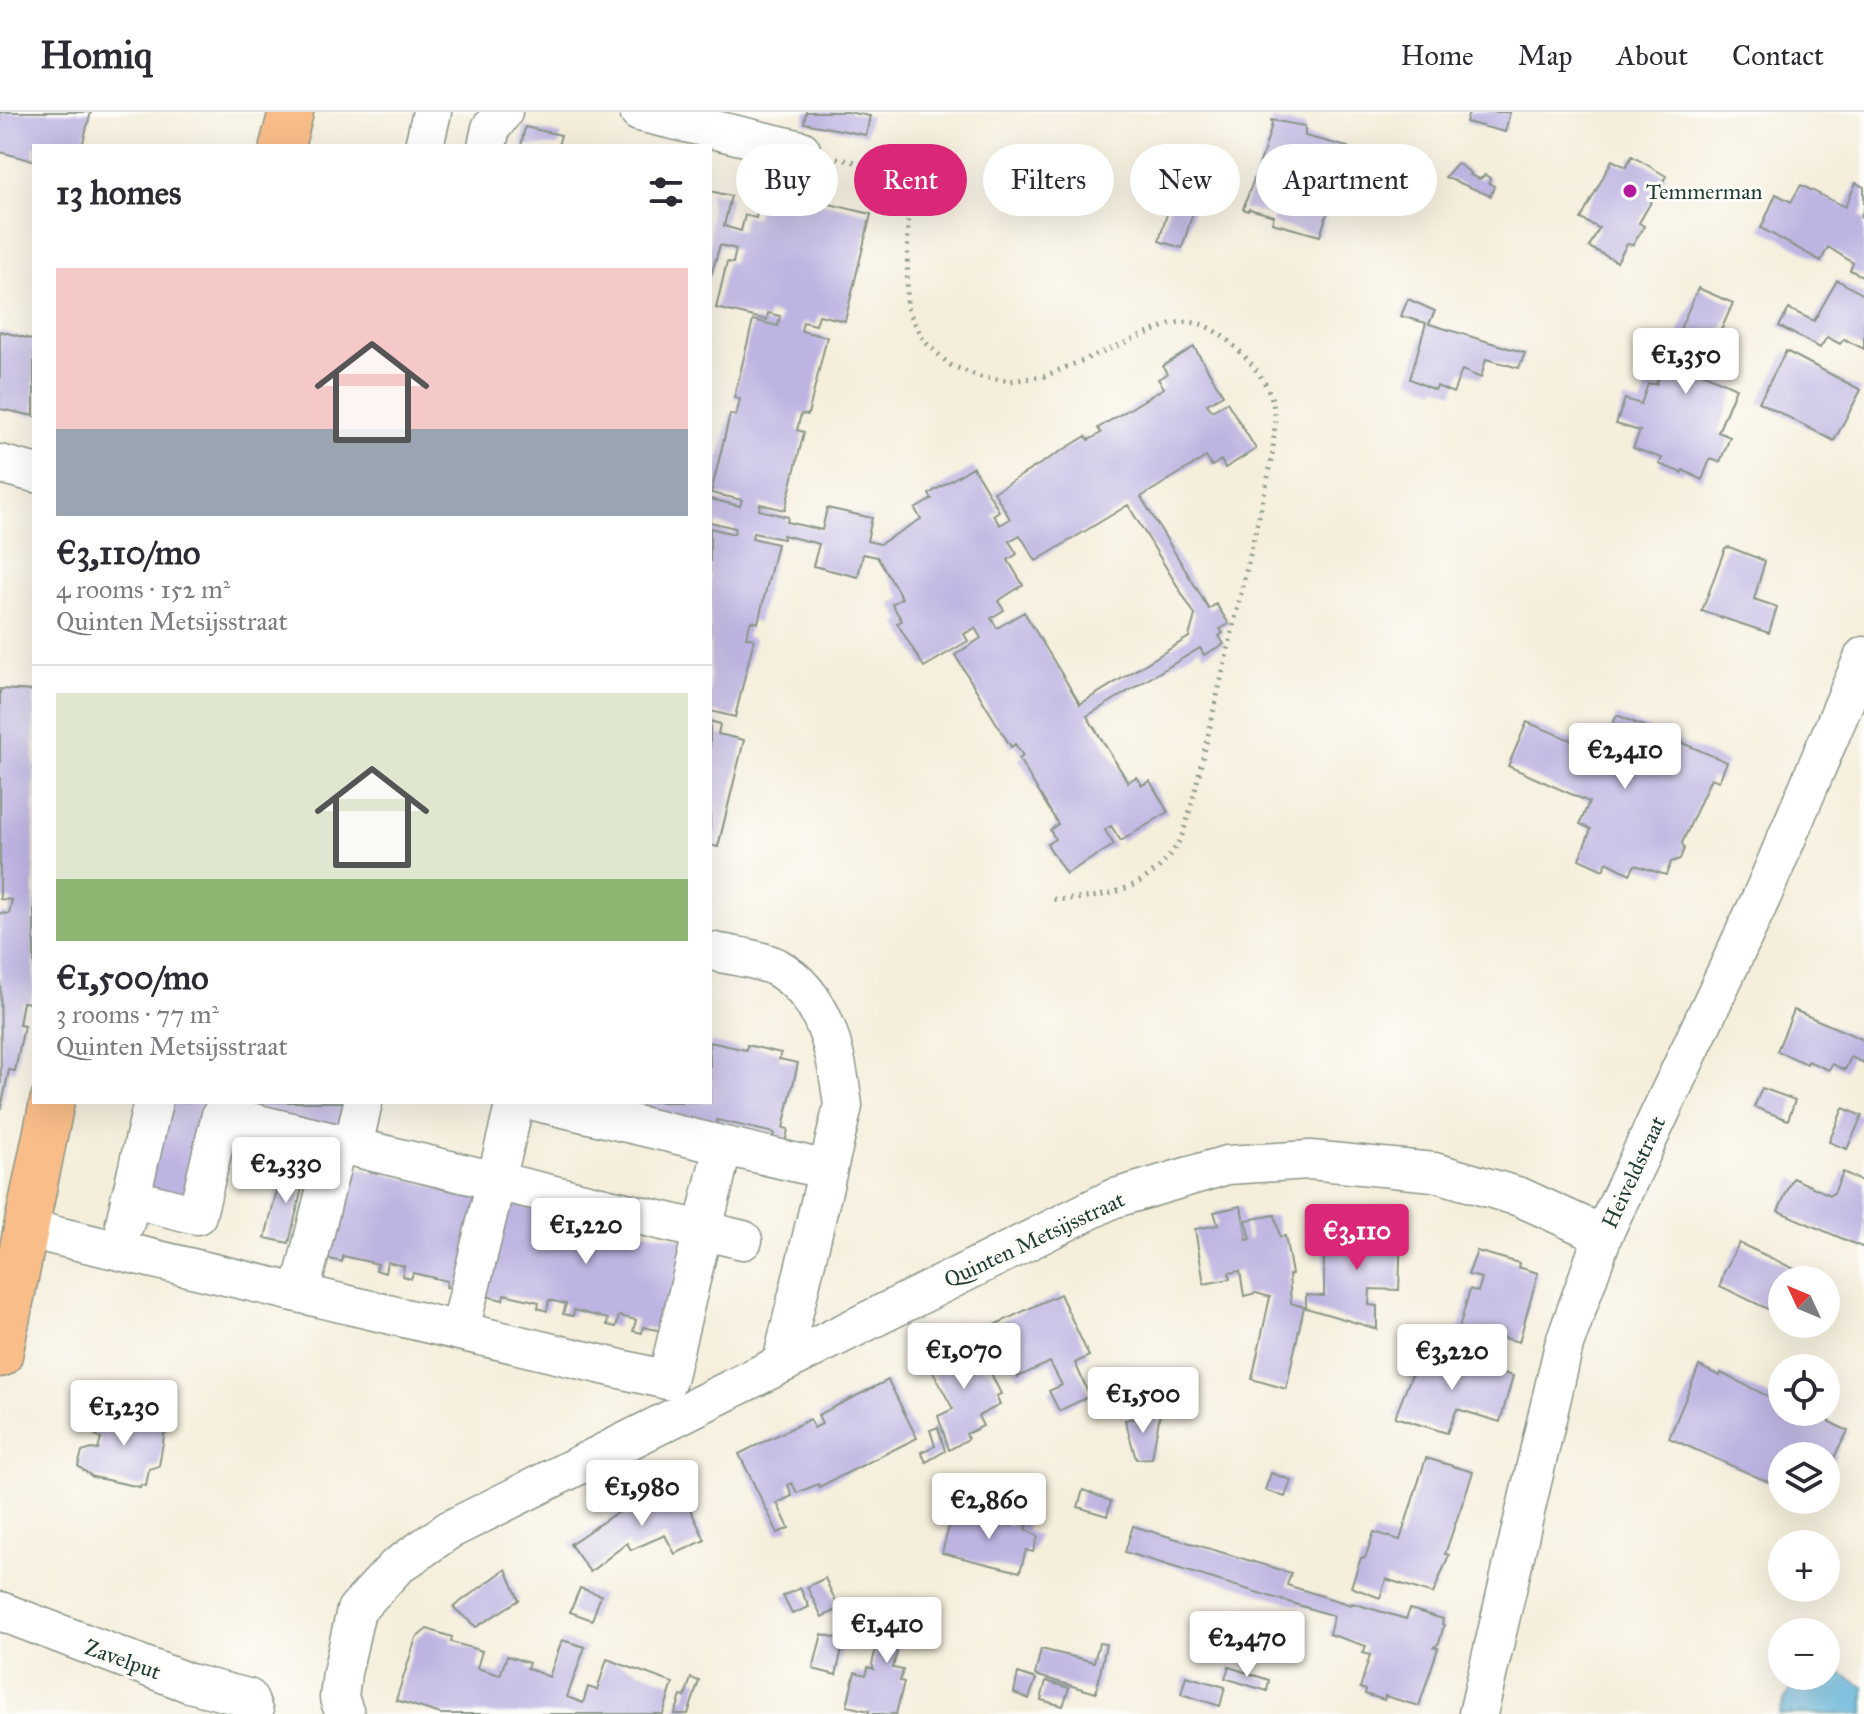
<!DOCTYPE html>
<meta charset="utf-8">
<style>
body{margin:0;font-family:"IM FELL Great Primer",serif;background:#f7f7f7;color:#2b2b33;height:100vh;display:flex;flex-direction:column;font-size:30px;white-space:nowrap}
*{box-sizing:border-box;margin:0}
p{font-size:26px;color:#7c7c81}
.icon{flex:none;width:44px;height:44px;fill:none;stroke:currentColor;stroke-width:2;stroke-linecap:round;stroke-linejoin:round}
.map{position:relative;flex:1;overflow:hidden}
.side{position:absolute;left:32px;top:32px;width:680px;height:960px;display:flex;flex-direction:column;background:#fff;border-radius:0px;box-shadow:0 8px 32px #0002}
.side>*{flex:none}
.hud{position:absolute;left:736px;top:32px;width:760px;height:72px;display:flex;gap:16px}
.needle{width:52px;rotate:314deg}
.controls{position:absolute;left:1768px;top:1154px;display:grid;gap:16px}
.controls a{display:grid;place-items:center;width:72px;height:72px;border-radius:50%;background:#fff;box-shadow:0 8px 32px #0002;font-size:40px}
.price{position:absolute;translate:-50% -68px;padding:0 18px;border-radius:8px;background:#fff;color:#222;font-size:26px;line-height:52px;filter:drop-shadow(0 2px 4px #0008)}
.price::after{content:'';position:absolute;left:50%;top:48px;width:24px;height:18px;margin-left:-12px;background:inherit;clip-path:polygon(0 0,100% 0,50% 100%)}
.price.current{background:#db2777;color:#fff}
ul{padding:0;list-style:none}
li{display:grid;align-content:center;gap:16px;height:424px;padding:0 24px}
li+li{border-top:2px solid #e1e1e2}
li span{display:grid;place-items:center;height:248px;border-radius:0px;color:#555}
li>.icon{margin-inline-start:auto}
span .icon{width:144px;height:144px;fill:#fffc;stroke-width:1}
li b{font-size:34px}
h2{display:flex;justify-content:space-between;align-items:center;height:96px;padding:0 24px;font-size:34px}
.chip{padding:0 28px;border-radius:36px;background:#fff;box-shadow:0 8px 32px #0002;font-size:28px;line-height:72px}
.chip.current{background:#db2777;color:#fff}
header{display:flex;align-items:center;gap:48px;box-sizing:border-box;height:112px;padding:0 40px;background:#fff;border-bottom:2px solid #e1e1e2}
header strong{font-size:38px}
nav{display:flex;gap:44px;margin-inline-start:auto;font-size:28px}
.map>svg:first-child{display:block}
</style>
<header>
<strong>Homiq</strong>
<nav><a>Home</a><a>Map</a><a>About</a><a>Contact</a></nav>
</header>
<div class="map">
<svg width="1864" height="1602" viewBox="0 0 1864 1602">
<rect width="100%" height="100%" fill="#fdfcf7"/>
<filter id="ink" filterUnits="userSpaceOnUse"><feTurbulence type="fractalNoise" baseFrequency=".0125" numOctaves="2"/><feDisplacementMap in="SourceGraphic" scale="16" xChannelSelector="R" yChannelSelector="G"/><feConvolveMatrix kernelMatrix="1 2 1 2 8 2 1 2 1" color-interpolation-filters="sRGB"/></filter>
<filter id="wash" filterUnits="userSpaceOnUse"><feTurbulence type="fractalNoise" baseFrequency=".006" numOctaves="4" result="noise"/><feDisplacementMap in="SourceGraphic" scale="32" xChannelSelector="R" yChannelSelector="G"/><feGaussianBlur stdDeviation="1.8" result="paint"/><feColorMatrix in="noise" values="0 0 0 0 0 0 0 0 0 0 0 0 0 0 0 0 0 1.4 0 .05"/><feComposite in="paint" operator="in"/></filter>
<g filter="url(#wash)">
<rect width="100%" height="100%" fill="#f5eedb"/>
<path fill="#5eb3da" stroke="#3e7887" stroke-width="2" d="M1826 1558H1835L1864 1575V1602H1779L1786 1585 1801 1564H1826Z"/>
<g id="blocks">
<path fill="#beb4e2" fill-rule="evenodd" d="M0 0H91L82 34H34V49L0 40Z
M806 0H847L870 4 866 23 804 11Z
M1469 0H1510L1505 20 1466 10Z
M1271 8 1305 14V24L1348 35 1320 124 1272 111 1274 104 1249 97 1248 99 1243 97 1264 39 1272 12Z
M525 15 561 23 558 34H521Z
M1632 44 1666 64 1639 111 1644 114 1633 133 1627 132 1617 150 1589 135 1599 116 1581 107 1612 48 1626 55Z
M1182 51 1206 58 1182 136 1159 129Z
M1457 51 1471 61 1470 63 1480 67 1485 63 1490 66 1489 71 1494 74 1491 84 1445 65Z
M1856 71 1864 75V97L1860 105 1864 107V165L1850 158 1853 151 1828 135 1821 149 1761 116 1776 82 1791 90 1801 73 1845 95Z
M763 76 871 102 845 209 819 203 816 213 803 210 801 219 827 225 808 303 801 302 797 318 804 320 785 398 760 392 759 398 788 405 787 410 822 418 827 396 872 406 867 429 880 432 921 407 915 397 932 387 929 382 973 355 999 399 993 403 1000 413 1010 407 994 380 1086 324 1089 328 1101 321 1098 316 1164 276 1158 267 1167 262 1163 254 1194 235 1223 283 1207 292 1212 299 1227 290 1256 337 1225 356 1221 348 1212 354 1206 345 1141 385 1209 497 1216 492 1229 512 1220 517 1223 521 1219 524 1224 532 1204 543 1200 536 1087 604 1128 670 1136 665 1142 673 1150 669 1168 700 1121 729 1111 714 1105 718 1114 733 1066 762 1047 732 1055 727 1050 718 1058 712 1019 647 1023 644 1015 632 1011 635 955 543 981 526 975 516 964 522 968 529 924 555 897 511 902 509 892 492 902 486 877 445 863 442 858 465 813 454 819 432 783 423V427L753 421 752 426 777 432 758 511 751 509 746 525 754 527 735 605 710 599V416L734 422 735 416 710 410V387L740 394 742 388 711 381 730 302 736 304 740 287 734 286 753 208 778 214 780 204 768 201 767 208 716 196 727 150 733 151 736 137 720 133 710 167V79L731 84 724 114 741 119 745 103 756 106ZM1128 393 1195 503 1189 525 1080 592 1024 500 997 516 991 506 1004 498 998 489 1023 473 1008 448 1017 442 1009 429 1020 423 1036 449Z
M1837 168 1864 183V237L1844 227 1840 232 1827 225 1820 236 1779 214 1789 197 1814 209Z
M1698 176 1733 191 1702 261 1736 276 1718 320 1730 325 1720 350 1710 347 1702 368 1683 358 1682 361 1659 352 1662 346 1633 336 1640 319 1616 312 1625 287 1641 292 1648 272H1656Z
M1408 187 1435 199 1429 212 1525 241 1519 256 1486 247 1481 266 1462 258 1453 281 1437 274 1435 278 1410 267 1426 211 1401 204Z
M0 219 34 228V304L0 297Z
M1786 239 1861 278 1834 329 1759 290Z
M1729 435 1765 449 1754 487 1777 495 1769 521 1702 499 1725 436Z
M0 577 34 579V875L30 891 23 890 19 913 24 914 15 959 9 958 1 997 0 801 9 802 12 788 0 787Z
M1617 603 1727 650 1719 669 1711 666 1682 731 1684 737 1680 747 1671 750 1666 763 1635 753 1630 762 1607 750 1603 758 1579 747 1591 717 1580 712 1589 690 1508 654 1527 610 1644 658 1650 645 1606 626Z
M710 609 720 612 718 622 744 628 718 735 710 733Z
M1794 898 1864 928V951L1851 945 1845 958 1832 952 1829 958 1808 949 1807 952 1777 939Z
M710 930 746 938 747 933 781 941 779 947 798 951 783 1016 788 1017 782 1045 769 1042 774 1021 717 1008 713 1029 580 990H710Z
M1762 976 1795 988 1788 1008 1754 995Z
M160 990H218L193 1097 143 1086Z
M231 990H347L339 1021Z
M1843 996 1862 1004 1847 1037 1829 1030Z
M342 1052 374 1060 375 1055 386 1062 445 1077 446 1071 457 1074 456 1079 488 1087 463 1178 446 1175 447 1169 413 1161 411 1167 402 1164 404 1154 387 1150 385 1161 376 1158 378 1152 343 1144 342 1150 325 1146Z
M283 1054 306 1059 289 1131 265 1126Z
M1843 1060 1864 1070V1136L1778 1099 1793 1066 1830 1083 1834 1081Z
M504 1090 536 1098 537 1092 550 1095 548 1102 689 1128 662 1219 643 1215 642 1221 633 1219 636 1208 619 1204 616 1215 607 1213 608 1207 574 1198 573 1204 563 1202 566 1192 549 1188 547 1199 538 1196 539 1190 504 1182 503 1188 486 1184Z
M1241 1094 1247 1128 1251 1127 1246 1108 1275 1103 1280 1125 1285 1124 1292 1162 1289 1163 1291 1191 1304 1195 1286 1277 1252 1267 1270 1185 1256 1181 1244 1184 1240 1159 1229 1161 1230 1167 1204 1172 1195 1117 1218 1113 1214 1100Z
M1324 1114 1401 1117 1399 1178 1370 1177 1369 1193 1377 1194V1217L1306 1196V1183L1324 1184Z
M1739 1131 1818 1168H1782V1204L1720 1174 1724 1160Z
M1477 1139 1519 1151 1518 1155 1538 1161 1519 1230 1497 1224 1495 1231 1485 1228 1484 1232 1457 1223 1470 1177 1478 1180 1482 1166 1468 1163Z
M1060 1182 1089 1244 1075 1251 1090 1284 1059 1299 1049 1279 1062 1273 1050 1250 1018 1265 992 1214Z
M970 1229 983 1257 988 1255 1001 1282 996 1284 1000 1293 978 1304 983 1314 966 1322 968 1327 949 1338 938 1304 953 1297 926 1247 949 1236 950 1240Z
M1422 1237 1513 1264 1500 1310 1457 1297 1447 1321 1395 1305Z
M1699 1254 1720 1264 1721 1261 1782 1291V1300H1809L1848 1319 1838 1337 1826 1368V1344H1782V1376L1669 1326Z
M888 1268 917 1326 819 1375 818 1372 797 1381 792 1371 788 1373 792 1384 777 1391 789 1416 778 1421 739 1342 810 1307 814 1316 822 1312 818 1303Z
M106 1300 157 1307 155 1311 166 1313 159 1354 149 1357 146 1374 141 1373 140 1375 93 1365 78 1354 82 1340 92 1337 98 1338 101 1327 88 1318 90 1304 106 1302Z
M1160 1301 1152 1346 1136 1347 1125 1308Z
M938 1315 945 1339 926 1350 921 1340 935 1334 930 1318Z
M1426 1346 1473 1360 1445 1442 1449 1443 1433 1482 1386 1467 1380 1486 1351 1475 1361 1446H1365L1374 1420 1400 1428Z
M1271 1361 1291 1368 1285 1385 1265 1378Z
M678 1372 705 1428 675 1442 665 1423 631 1438 627 1431 590 1460 570 1432 613 1403Z
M1083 1378 1111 1389 1107 1404 1078 1395Z
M953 1399 1012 1414 1014 1409 1028 1413 1026 1418 1038 1424 1033 1440 1026 1438 1020 1460 942 1441Z
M1133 1414 1291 1461 1287 1473 1351 1493 1352 1491 1406 1507 1410 1497 1443 1507 1442 1512 1444 1513 1439 1531 1434 1535 1438 1536 1419 1594 1385 1584 1384 1588 1365 1582 1366 1578 1360 1576 1370 1543 1363 1541 1366 1534 1329 1522 1334 1504 1125 1440Z
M506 1457 519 1488 476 1515 453 1495Z
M825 1466 839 1497 822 1505 807 1475Z
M580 1476 601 1483 592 1508 570 1500Z
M800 1476 809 1495 792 1502 783 1484Z
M900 1488 929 1497 920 1525 902 1520 893 1556 903 1558 900 1569 904 1570 896 1602H868L869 1599 847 1594 855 1560 866 1563 868 1555 874 1557 872 1552 879 1524 886 1526 891 1517Z
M427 1517 452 1525 451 1530 482 1539 477 1556 500 1563 507 1544 529 1551 527 1556 549 1565 562 1528 585 1535 567 1585 583 1591 588 1575 597 1578 607 1547 673 1571 663 1602H441L396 1588 416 1526Z
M822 1522 844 1528 836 1563 813 1557Z
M1099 1531 1106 1532 1096 1581 1035 1563 1041 1537 1094 1550Z
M1229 1555 1269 1568 1267 1579 1225 1566Z
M1018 1561 1036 1567 1029 1587 1014 1581Z
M1186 1564 1225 1575 1220 1594 1181 1582Z
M691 1566 699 1569 688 1602H675L681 1584 685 1585Z
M1046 1569 1069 1576 1063 1594 1041 1588Z"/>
</g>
</g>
<g filter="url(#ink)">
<use href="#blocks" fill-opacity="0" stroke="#8a9688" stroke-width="2"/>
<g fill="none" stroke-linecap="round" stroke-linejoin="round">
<defs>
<path id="minor" d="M639 0 801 38
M424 34 432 0
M487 34 491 16 503 0
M0 352 34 361
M710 839C729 843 760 847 776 855 826 883 837 942 843 994L782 1250
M538 990 827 1058
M353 1035 743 1128
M130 1086 197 1103 221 1003 353 1035 363 990
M125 1111 153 990
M27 1117 667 1268 723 1034
M300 1181 337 1031
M460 1218 515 990
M0 1499 189 1571 248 1586 254 1602
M345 1602 339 1586 342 1561 356 1498 396 1455 449 1418 1112 1087 1227 1053 1310 1048 1434 1060 1520 1085 1603 1123
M1478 1602 1564 1233 1603 1123 1762 784 1864 544"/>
<path id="major" d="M282 34 291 0
M0 1243 52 990"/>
</defs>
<use href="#minor" stroke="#8a9688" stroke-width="41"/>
<use href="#major" stroke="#8a9688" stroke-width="47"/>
<path stroke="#8a9688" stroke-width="5" stroke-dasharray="2 6" stroke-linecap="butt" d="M837 46 868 53 893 70 908 100 907 196 924 229 950 253 981 265 1010 269 1045 264 1170 212C1180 210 1190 209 1200 212 1228 221 1268 264 1273 292 1277 310 1273 330 1272 348L1191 696C1187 708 1184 721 1178 731 1151 778 1100 789 1050 787"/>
<use href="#minor" stroke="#fff" stroke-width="38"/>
<use href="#major" stroke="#f8bd89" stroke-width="44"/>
</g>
</g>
<circle fill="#b5179e" stroke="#fdfcf7" stroke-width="3" cx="1630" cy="79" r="8"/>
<g text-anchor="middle" stroke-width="6" stroke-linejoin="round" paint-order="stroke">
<g font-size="22" fill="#1f3d34" stroke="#fdfcf7" text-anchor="start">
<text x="1646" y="87">Temmerman</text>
</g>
<g font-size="22" fill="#1f3d34" stroke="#fdfcf7">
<text transform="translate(1633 1060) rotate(-65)" y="8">Heiveldstraat</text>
<text transform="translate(1034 1127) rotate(-25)" y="8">Quinten Metsijsstraat</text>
<text transform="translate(123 1547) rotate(20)" y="8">Zavelput</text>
</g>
</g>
</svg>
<div class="controls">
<a><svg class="needle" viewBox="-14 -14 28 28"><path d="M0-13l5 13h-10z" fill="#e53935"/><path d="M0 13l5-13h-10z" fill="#7c7c81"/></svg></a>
<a><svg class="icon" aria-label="locate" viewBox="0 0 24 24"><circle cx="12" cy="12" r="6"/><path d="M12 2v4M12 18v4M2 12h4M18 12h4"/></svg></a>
<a><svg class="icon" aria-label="layers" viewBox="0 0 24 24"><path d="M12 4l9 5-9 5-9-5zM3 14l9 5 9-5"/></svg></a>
<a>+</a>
<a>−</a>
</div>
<b class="price" style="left:1686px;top:284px">€1,350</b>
<b class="price" style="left:1625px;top:679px">€2,410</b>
<b class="price" style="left:286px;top:1093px">€2,330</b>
<b class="price" style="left:586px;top:1154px">€1,220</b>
<b class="price current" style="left:1357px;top:1160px">€3,110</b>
<b class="price" style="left:964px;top:1279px">€1,070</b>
<b class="price" style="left:1452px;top:1280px">€3,220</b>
<b class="price" style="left:1143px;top:1323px">€1,500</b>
<b class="price" style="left:124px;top:1336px">€1,230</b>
<b class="price" style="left:642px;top:1416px">€1,980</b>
<b class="price" style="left:989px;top:1429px">€2,860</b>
<b class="price" style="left:887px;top:1553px">€1,410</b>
<b class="price" style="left:1247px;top:1567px">€2,470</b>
<div class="hud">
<a class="chip">Buy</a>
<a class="chip current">Rent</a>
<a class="chip">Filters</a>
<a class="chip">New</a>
<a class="chip">Apartment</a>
</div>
<section class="side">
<h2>13 homes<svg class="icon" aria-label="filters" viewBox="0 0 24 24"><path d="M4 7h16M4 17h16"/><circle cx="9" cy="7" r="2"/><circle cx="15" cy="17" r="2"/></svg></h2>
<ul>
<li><span style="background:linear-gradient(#f6c9c9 65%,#9aa5b1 0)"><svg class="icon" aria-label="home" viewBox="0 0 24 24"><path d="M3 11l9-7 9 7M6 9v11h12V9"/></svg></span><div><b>€3,110/mo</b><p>4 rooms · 152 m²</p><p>Quinten Metsijsstraat</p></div></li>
<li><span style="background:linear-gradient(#dfe7d0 75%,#8fb573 0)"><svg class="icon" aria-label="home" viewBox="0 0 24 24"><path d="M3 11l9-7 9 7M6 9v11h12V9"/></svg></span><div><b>€1,500/mo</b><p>3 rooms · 77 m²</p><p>Quinten Metsijsstraat</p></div></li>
</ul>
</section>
</div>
